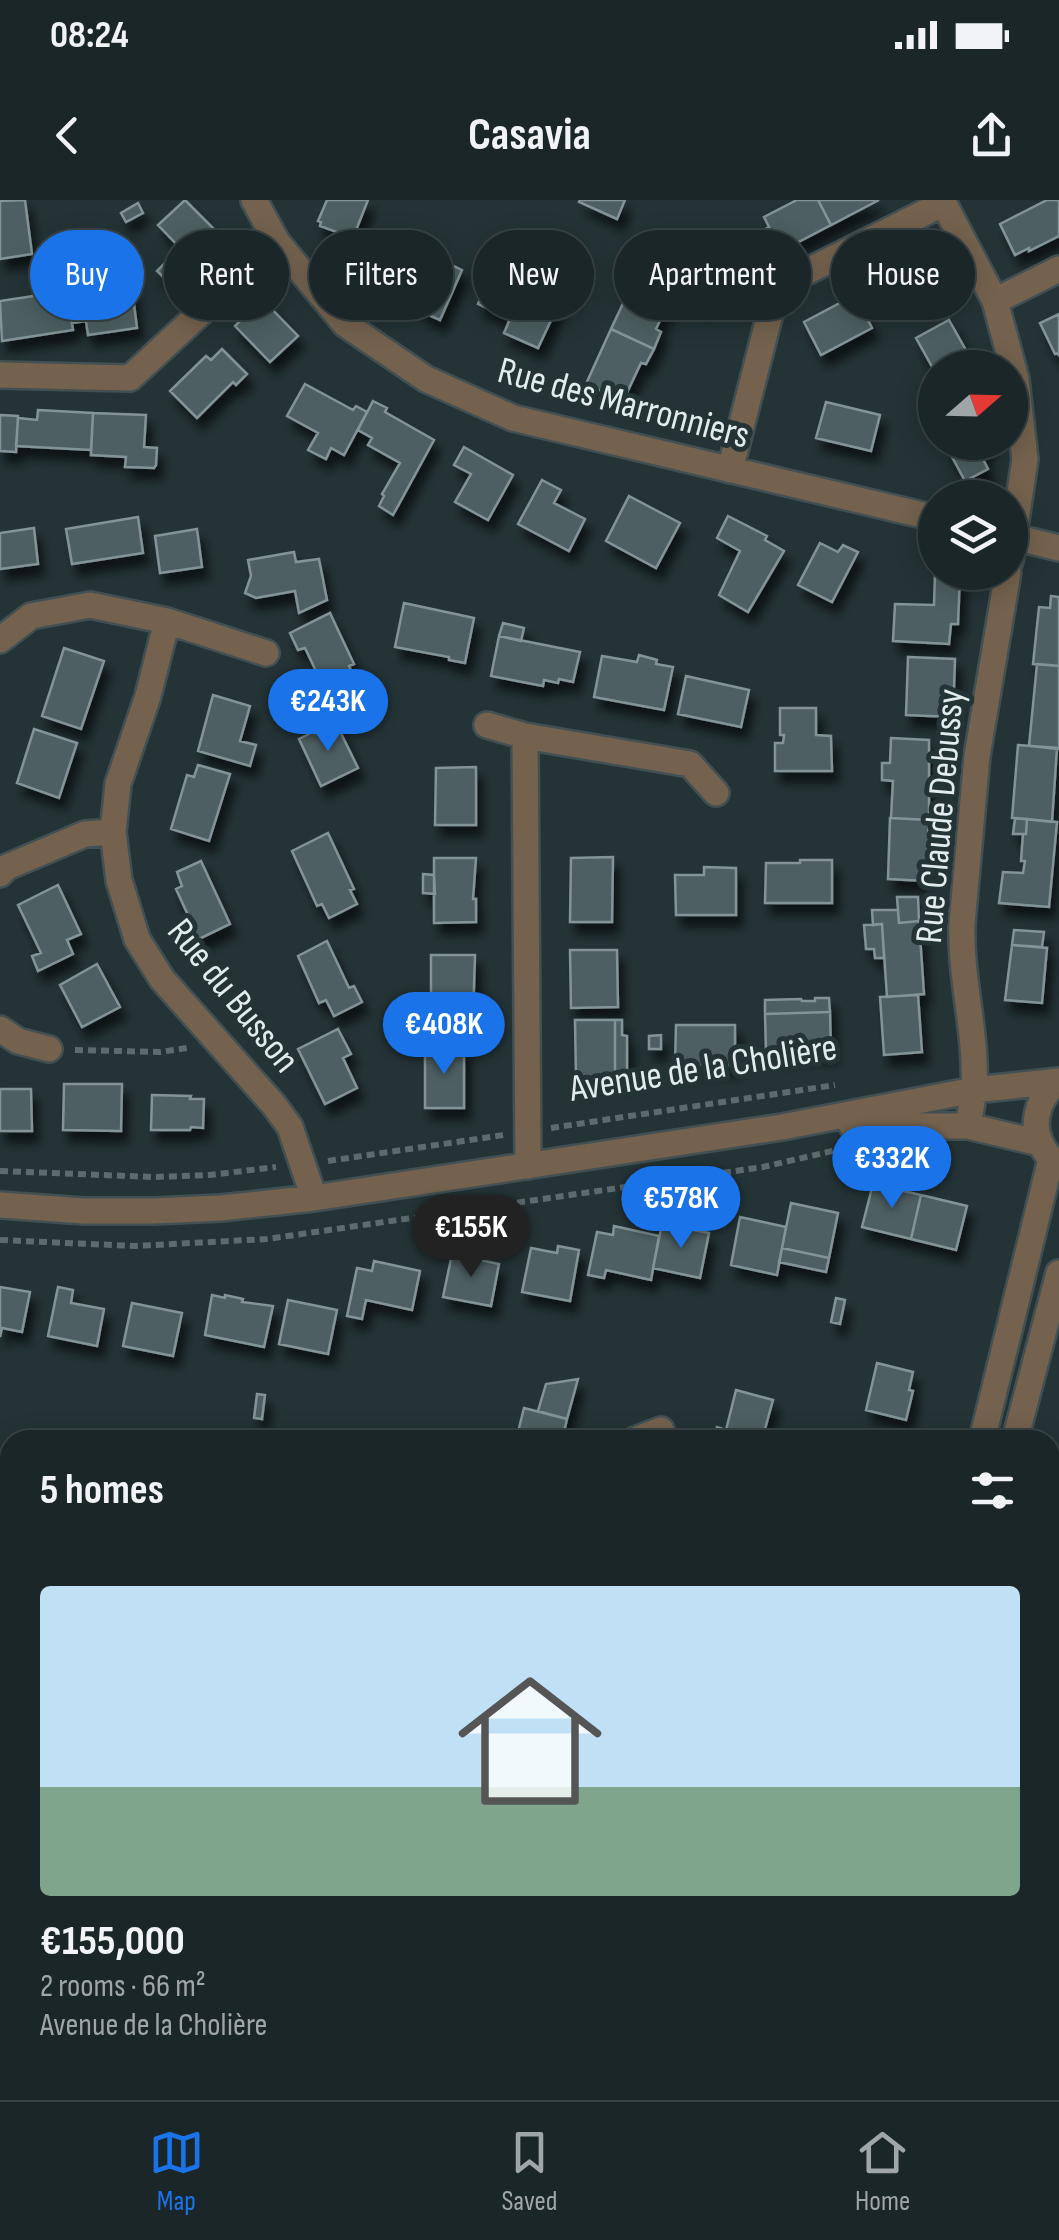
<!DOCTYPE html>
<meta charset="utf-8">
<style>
body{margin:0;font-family:"Sofia Sans Condensed",sans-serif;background:#283234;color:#f1f3f6;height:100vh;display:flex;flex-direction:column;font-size:38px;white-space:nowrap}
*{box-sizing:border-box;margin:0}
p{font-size:32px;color:#a0a5a8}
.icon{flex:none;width:55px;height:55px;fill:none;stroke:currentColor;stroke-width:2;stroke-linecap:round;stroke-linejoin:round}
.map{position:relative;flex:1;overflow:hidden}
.side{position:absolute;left:0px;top:1230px;width:1060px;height:670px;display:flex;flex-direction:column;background:#1b2628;border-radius:30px 30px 0 0;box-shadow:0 5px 25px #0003,0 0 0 2px #394345}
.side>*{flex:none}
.hud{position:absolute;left:30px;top:30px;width:1000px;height:90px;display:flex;gap:20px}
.needle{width:65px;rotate:70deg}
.tools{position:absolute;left:918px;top:150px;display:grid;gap:20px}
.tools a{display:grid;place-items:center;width:110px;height:110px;border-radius:50%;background:#1b2628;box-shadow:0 5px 25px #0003,0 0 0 2px #394345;font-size:50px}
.price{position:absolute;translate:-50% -85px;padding:0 22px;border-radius:35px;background:#1a73e8;color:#fff;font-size:32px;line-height:65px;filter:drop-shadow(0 2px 5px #0008)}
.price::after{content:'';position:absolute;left:50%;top:60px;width:30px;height:22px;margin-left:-15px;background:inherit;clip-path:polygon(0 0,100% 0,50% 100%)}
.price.current{background:#222;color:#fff}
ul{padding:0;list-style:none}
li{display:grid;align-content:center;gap:20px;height:530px;padding:0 40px}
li+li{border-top:2px solid #394345}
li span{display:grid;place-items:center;height:310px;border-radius:10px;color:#555}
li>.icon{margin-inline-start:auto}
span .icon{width:180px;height:180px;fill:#fffc;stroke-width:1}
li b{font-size:42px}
h2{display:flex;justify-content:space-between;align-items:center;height:120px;padding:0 40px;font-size:42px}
.tag{padding:0 35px;border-radius:45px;background:#1b2628;box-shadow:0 5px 25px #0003,0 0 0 2px #394345;font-size:35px;line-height:90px}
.tag.current{background:#1a73e8;color:#fff}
.status{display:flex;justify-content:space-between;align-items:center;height:70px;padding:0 50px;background:#1b2628;direction:ltr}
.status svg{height:28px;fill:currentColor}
header{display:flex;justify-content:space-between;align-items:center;height:130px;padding:0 40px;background:#1b2628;font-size:45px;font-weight:700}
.tabs{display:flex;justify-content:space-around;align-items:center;height:140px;border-top:2px solid #394345;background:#1b2628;font-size:28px;color:#a0a5a8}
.tabs a{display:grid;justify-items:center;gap:5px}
.tabs .current{color:#1a73e8}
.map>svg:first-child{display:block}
</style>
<div class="status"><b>08:24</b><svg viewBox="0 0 49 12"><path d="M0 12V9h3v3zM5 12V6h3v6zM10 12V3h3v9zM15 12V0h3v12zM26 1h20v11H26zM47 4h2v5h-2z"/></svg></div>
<header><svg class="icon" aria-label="back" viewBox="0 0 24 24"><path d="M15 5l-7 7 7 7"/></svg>Casavia<svg class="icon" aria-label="share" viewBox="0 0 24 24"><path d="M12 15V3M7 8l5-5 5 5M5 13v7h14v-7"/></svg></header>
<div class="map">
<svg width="1059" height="1900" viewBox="0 0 1059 1900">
<defs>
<filter id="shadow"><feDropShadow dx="6" dy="11" stdDeviation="5" flood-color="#0009"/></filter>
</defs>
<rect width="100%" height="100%" fill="#243336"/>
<path fill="#4e5e62" stroke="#829498" stroke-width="2.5" filter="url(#shadow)" d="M25 0 32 54 0 59V1Z
M185 0 220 35 207 48 213 54 176 89 157 71 180 48 158 25Z
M327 0H368L353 38 320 26 321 22 318 21Z
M580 0H625L617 19 579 2Z
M797 0H818L831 25 764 60 752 36 769 27 764 17Z
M818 0H879L831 25Z
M1047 0H1059V36L1029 51V48L1015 55 1000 24Z
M138 3 143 13 126 22 121 13Z
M404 42 462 70 440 120 424 113 425 109 383 90Z
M734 42 753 81 702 106 679 60 695 52 698 60Z
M931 44 948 76 898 102 882 69Z
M493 71 560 101 538 148 504 133 510 119 478 104Z
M636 76 673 93 656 129 661 132 654 149 611 129Z
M114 83 115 90 81 96 80 87Z
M132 88 137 128 88 135 86 121 72 123 68 97Z
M67 91 73 130 2 141 0 101Z
M855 95 872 128 821 155 804 122Z
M262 99 298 136 270 162 235 126Z
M1059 114V156L1058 153 1055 154 1040 123Z
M949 120 976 168H935V172L916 138Z
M611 129 654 149 646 164 641 163 623 201 586 184Z
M222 149 247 174 236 185 233 182 197 218 170 191 206 156 211 160Z
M305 184 353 210 356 206 367 212 344 255 331 248 326 259 308 250 318 233 287 216Z
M373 201 387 208 385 212 434 240 393 315 379 306 384 296 382 294 400 263 368 245 372 238 358 230Z
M826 202 880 215 871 251 816 238Z
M38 210 93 213 91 250 16 246 18 218 37 220Z
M93 213 146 215 144 247 157 248 156 265 154 268 125 267 126 257 91 255Z
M0 215 18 216 16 252 0 251Z
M944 242H986L989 248 980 253 988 269 965 281Z
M464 247 513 275 488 320 455 302 471 274 454 265Z
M542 280 561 290 554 303 585 319 569 351 518 324Z
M629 296 680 323 656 368 606 341Z
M728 316 767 336 765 340 784 351 748 412 719 395 740 351 717 338Z
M138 317 143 353 72 364 66 329Z
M34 328 38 364 0 369V333Z
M197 329 202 367 160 373 155 336Z
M820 343 838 352 843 345 858 352 832 402 798 385Z
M294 352 296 362 319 359 327 400 299 413 295 391 256 398 245 393 251 376 248 360Z
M935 373 960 374 958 424H951L949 444 893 441 895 404 934 405Z
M1051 396 1059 397V466L1033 464 1039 407 1050 408Z
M404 403 474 418 465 463 449 460V457L395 447Z
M330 413 354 464 349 466 355 479 326 492 305 448 298 450 290 433Z
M503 423 524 428 521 441 499 436Z
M499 436 580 452 573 482 559 479 558 483 544 480 543 486 491 476Z
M64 448 104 461 81 529 42 516Z
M639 455 657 460 656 464 673 467 664 510 594 497 602 456 637 462Z
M908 457 955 459 953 517 906 515Z
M1037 464 1059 466V549L1029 546Z
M686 476 749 490 741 527 678 514Z
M213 495 250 506 240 541 256 545 250 566 198 551Z
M780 508H816V535L831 536 832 571H775V543H783L784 535H780Z
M335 521 358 568 321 586 299 539Z
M34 529 77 543 59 598 17 583Z
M891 538 929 540V620L891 618 893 581 882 580V563H890Z
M1018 545 1057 548 1052 622 1012 618Z
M198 565 230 574 209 641 171 629 187 575 194 577Z
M476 567V625H435L436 568Z
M890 618 929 620 926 681 888 679Z
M1015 618 1027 619 1026 634H1013Z
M1027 619 1057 622 1049 707 999 703 1003 672 1023 673 1025 661H1021L1023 634H1026Z
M328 633 354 689 350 690 357 704 329 718 322 704 317 706 292 651Z
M613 657 612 722H570L571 658Z
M434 658H476L473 699H476V722L434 723Z
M800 660H832V703H765L766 663H800Z
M201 661 230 724 199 739 176 689 182 686 177 672Z
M704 667 736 668V715H676L675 675H704Z
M423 674 434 675 435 694 423 693Z
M58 685 81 734 67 740 73 754 38 771 32 756 41 753 18 705Z
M897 697H918L919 721 899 723Z
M872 710H898L899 723 919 721 924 794 887 797 882 724 873 725Z
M882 724 884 758H875L874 749H866L864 725Z
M1014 730 1044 732 1042 747 1012 745Z
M327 741 349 788 354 786 362 802 334 816 326 800 319 803 298 756Z
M1012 745 1047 748 1042 803 1005 800Z
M570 750H617L618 807 571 808Z
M431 755H475L473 818H431Z
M97 764 120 807 82 827 60 785Z
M918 795 922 852 884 855 880 797Z
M815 798H829L830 812 765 814V800L801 799 802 801H815Z
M830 812 831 851 766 853 765 814Z
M575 820H615V878H576Z
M615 820H622V835L627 836V878H615Z
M676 825H735V865H675Z
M338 829 351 854 343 858 357 888 325 904 298 849Z
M661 835V849H649V836Z
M425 846 464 847V908H425Z
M64 884H122L121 931 63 930Z
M0 889H31L32 931H0Z
M152 895 191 896 190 899H204L203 928 191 927 190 930H151Z
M873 984 921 995 911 1039 862 1027Z
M921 995 967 1006 956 1050 911 1039Z
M791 1003 838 1013 829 1058 782 1048Z
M740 1017 786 1027 777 1075 731 1065Z
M662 1024 709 1033 700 1078 653 1068Z
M614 1026 659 1036 651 1080 606 1070 604 1078 588 1075 597 1032 613 1035Z
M558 1046 579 1050 570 1101 522 1092 531 1048 557 1053Z
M782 1048 829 1058 826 1072 779 1062Z
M452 1054 499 1064 491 1106 443 1097Z
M374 1061 420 1071 412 1110 366 1100 362 1119 347 1116 357 1068 372 1071Z
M0 1087 30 1092 22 1132 2 1128 0 1137Z
M58 1087 73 1090 71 1103 104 1109 97 1146 48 1136Z
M212 1095 225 1098V1095L243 1099 242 1102 273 1106 264 1147 205 1135Z
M836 1098 845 1100 840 1124 831 1122Z
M288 1100 337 1110 328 1154 279 1144Z
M132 1103 182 1113 173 1156 123 1146Z
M877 1163 913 1172 909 1190 913 1191 906 1220 866 1210Z
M578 1179 567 1219 538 1211 546 1184Z
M736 1190 773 1200 762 1240H714L717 1227 726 1230Z
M257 1194 265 1195 262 1219 254 1218Z
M524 1208 567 1219 564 1232 560 1231 557 1240H516Z
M0 1372 10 1374V1423L0 1421Z
M1050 1479 1059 1481V1535L1050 1533Z
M1050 1553 1059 1555V1574L1056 1573 1051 1593 1059 1595V1613L1055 1627 1050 1625Z
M117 1890H144L165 1895 164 1900H114Z
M497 1890H540L549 1892 547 1900H495Z
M665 1890H737L734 1900 717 1897 716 1900H662Z
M923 1890H935L966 1898V1900H920Z
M938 1890H979L976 1900Z"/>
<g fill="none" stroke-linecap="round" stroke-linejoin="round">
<defs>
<path id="minor" d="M254 0 277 42 345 124 426 179 513 218 935 318
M942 0 995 101 1016 179 1025 259 1010 361
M995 101 1059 69
M0 175 130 178 277 42
M730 270 772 106 787 87 804 73 944 3
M1010 336 1059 348
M167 421 148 496 118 584 113 632 119 680 137 739 162 779 274 905 290 927 314 998
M0 440 31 416 90 405 167 421 266 453
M487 525 525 536 690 564 716 593
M525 536 528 966
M0 674 7 667 85 634 113 632
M0 829 18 841 49 849
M852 926H968L1040 943
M968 926C970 913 973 900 974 888 977 833 960 779 962 724L977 556 1008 372
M1048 955C1028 931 1035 899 1059 881
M0 1005 84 1011H153L221 1008 314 998 782 927 974 890 1059 881
M635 1240 661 1230
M982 1240 1051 959
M1015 1240 1059 1073
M0 1475 10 1477
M0 1660 10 1644
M277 1890 294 1900
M433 1900 435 1890
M812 1900 815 1890
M842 1900 845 1890"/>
</defs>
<use href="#minor" stroke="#425053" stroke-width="30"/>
<path stroke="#5e6b6e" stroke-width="6" stroke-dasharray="8 5" stroke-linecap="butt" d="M75 850 160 852 187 848
M551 928 835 885
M328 961 504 935
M0 971 153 977 210 975 276 967
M0 1040 135 1046 267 1039 763 967 841 949
M0 1702 4 1683
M0 1823 10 1825"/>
<use href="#minor" stroke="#74624e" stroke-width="25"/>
</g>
<g text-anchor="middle" stroke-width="10" stroke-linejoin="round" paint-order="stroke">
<g font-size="38" fill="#e2ebed" stroke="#243336">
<text transform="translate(624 202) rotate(15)" y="13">Rue des Marronniers</text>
<text transform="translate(939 616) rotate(-85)" y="13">Rue Claude Debussy</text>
<text transform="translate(234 795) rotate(51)" y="13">Rue du Busson</text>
<text transform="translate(703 867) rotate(-9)" y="13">Avenue de la Cholière</text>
</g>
</g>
</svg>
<div class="tools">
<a><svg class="needle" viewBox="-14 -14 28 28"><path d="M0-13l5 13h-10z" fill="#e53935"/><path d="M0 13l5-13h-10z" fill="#a0a5a8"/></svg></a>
<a><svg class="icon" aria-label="layers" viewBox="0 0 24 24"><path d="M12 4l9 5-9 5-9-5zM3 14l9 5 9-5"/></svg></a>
</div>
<b class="price" style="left:328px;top:554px">€243K</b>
<b class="price" style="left:444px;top:877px">€408K</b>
<b class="price" style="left:892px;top:1011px">€332K</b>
<b class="price" style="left:681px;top:1051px">€578K</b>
<b class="price current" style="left:471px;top:1080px">€155K</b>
<div class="hud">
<a class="tag current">Buy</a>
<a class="tag">Rent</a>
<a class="tag">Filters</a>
<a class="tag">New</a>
<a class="tag">Apartment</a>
<a class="tag">House</a>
</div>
<section class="side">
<h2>5 homes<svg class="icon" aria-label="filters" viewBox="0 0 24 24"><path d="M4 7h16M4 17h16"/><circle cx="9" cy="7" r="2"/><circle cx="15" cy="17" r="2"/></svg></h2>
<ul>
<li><span style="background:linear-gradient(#bfe0f5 65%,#7fa58c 0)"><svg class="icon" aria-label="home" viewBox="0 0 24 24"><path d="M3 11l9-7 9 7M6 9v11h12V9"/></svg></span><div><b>€155,000</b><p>2 rooms · 66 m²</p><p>Avenue de la Cholière</p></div></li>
</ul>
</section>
</div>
<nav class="tabs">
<a class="current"><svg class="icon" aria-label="map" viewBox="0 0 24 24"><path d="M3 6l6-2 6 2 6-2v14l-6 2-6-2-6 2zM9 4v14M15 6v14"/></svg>Map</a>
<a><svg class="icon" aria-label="saved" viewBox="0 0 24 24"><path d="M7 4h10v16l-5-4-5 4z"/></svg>Saved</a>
<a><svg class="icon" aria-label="home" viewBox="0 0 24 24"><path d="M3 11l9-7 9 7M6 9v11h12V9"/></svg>Home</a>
</nav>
